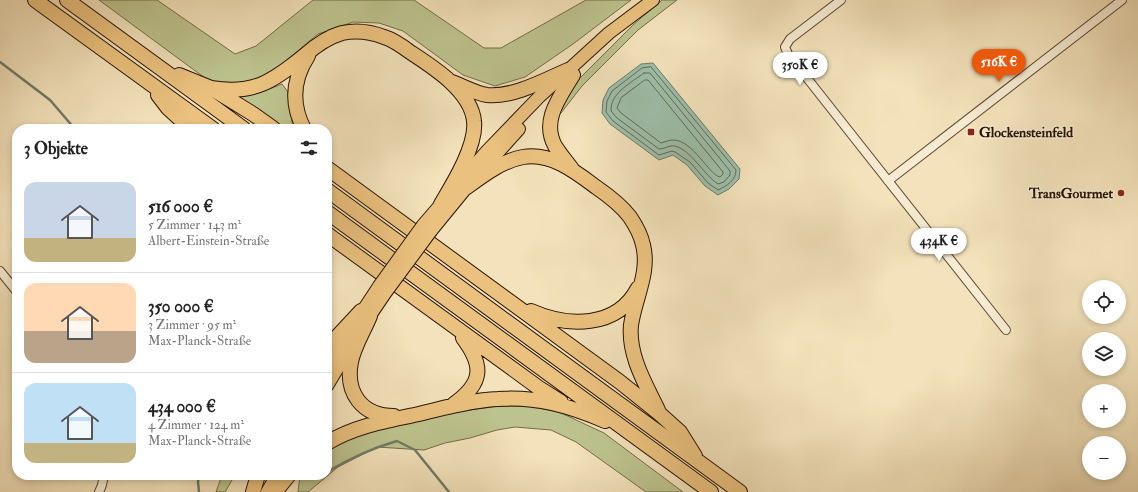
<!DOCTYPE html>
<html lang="de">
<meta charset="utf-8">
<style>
body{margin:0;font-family:"IM FELL Double Pica",serif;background:#f6f6f6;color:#222;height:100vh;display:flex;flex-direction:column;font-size:15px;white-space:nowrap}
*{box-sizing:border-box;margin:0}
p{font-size:13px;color:#767676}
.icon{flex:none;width:22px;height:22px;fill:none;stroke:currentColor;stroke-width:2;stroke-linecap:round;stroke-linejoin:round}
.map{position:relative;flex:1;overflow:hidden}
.drawer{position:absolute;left:12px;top:124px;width:320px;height:356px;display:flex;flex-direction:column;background:#fff;border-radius:16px;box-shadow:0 2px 6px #0003}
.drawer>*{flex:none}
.fabs{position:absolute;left:1082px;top:280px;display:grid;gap:8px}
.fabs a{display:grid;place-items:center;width:44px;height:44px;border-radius:50%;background:#fff;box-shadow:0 2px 6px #0003;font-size:20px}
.price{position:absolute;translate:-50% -34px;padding:0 9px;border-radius:14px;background:#fff;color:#222;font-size:13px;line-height:26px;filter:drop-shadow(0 1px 2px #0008)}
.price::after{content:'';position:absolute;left:50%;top:24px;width:12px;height:9px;margin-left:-6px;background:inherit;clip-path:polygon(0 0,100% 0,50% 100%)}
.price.on{background:#ea580c;color:#fff}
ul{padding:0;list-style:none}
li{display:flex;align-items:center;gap:12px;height:100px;padding:0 12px}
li+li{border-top:1px solid #e0e0e0}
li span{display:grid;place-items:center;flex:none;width:112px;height:80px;border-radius:12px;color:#555}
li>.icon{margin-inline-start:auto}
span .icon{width:48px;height:48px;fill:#fffc;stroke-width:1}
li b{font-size:17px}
h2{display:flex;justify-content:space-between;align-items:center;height:48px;padding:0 12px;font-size:17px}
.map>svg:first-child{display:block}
</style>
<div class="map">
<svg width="1138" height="492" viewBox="0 0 1138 492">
<rect width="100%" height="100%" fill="#f3e2bb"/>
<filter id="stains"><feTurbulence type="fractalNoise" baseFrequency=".005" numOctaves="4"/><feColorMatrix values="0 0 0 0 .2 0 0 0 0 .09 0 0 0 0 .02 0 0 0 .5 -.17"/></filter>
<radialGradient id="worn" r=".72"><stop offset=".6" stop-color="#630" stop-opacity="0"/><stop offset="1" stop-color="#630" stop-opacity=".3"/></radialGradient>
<path fill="#bdc38e" stroke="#726c48" d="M99 0H157L235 54 256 46 313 0H414L484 48H501L586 0H631L573 44 525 77 495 86 463 75 403 31 379 23 353 22 318 34 277 68 256 80 236 85 209 81Z
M662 0H677L638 30 582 86 561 113H556L570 88 633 25Z
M282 84 288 92 293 129H282L231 93 267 90Z
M499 406H528L559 412 604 433 683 492H646L576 442 551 430 515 427 497 430 470 438 445 443 424 450 377 447 338 467 308 492H298L300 475H327V449C353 433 384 426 414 420 442 414 470 410 499 406Z
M222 475H235L225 492H216Z"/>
<path fill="#9dbfaa" stroke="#6e7b67" d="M653 63 740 169 739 179 729 189 718 195 705 186 687 165 673 155 659 160 610 124 602 113 603 100 609 88 641 64Z"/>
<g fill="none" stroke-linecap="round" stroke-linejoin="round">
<path stroke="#626a56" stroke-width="1" d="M651 67 736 170C736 180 727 186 718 190L708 183 690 162 675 152 672 151 659 155 613 121 606 112 607 101 612 91 642 68Z
M644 73H650L730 171V175L724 182 718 184C704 175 691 150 675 146 670 145 664 149 659 149L617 118 611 111C610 93 631 83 644 73Z
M645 80H648L723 172V174L720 177C709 175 693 140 673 140 669 140 665 142 661 143L621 113 617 108 621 98Z"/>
<path stroke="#6e7b67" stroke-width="2.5" d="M0 62 50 100 75 129
M327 472C349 459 372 448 397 441L415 450 449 492
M199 475 198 482 199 492
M314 476 320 477 323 475"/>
<defs>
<path id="street" d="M841 0 790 39 785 47 788 54 1006 330
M888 181 1122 0
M0 271 17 292
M99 492 102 485 104 475"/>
<path id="primary" d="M423 225 486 152 540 96 609 33 653 0
M431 231 467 187 519 129
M365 323 386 292
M327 365 379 286
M327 386 354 341
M267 492 277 475"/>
<path id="highway" d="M35 0 213 129
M67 0 244 129
M179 75 211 88 253 114 274 129
M452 82C463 86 475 93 487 95 512 98 545 80 568 70
M211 88C253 95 272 82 304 56 315 46 328 37 342 33 356 30 371 32 384 37 394 40 402 46 410 52 433 67 471 91 474 121 477 145 453 184 441 204
M158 95 168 108 191 129
M304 129C291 104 293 79 308 56
M327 168 620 382 660 414 680 432 695 456
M572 169C566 161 560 154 555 146 541 120 560 97 573 75
M467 187C485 174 502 161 523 157 551 152 576 172 596 187 609 196 621 205 630 217 636 226 641 235 643 245 650 272 635 298 631 325 628 355 645 383 658 410
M327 190 740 492
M327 212 711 492
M327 234 539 388 561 402
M531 311C567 327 617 329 638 288
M370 316C364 331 354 346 351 362 345 393 362 416 394 416
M327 346 334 340 361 311
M454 404C483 383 484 366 463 338
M327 443C353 427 384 421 414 415 441 409 470 400 498 399 536 396 570 406 605 421
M253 492 258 475
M275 492 289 475"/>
</defs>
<use href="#street" stroke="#5b4830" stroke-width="10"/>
<use href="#primary" stroke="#281402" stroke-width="14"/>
<use href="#highway" stroke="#281402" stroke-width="16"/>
<use href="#street" stroke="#f7ecd3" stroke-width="8"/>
<use href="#primary" stroke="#eac17e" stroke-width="12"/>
<use href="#highway" stroke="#eac17e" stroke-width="14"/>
<defs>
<path id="primary-bridge" d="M379 286 423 225
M386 292 431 231"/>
</defs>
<use href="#primary-bridge" stroke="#281402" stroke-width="14" stroke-linecap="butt"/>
<use href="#primary-bridge" stroke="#eac17e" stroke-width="12"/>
</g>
<g fill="#8f2418" stroke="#f7ecd3" stroke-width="1.5">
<rect x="967" y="128" width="8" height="8" rx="2"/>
<circle cx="1121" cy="193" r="4"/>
</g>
<g text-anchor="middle" stroke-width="3" stroke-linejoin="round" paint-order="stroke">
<g font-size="14" font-weight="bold" fill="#281402" stroke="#f7ecd3" text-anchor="start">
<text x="979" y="137">Glockensteinfeld</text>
<text x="1113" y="198" text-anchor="end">TransGourmet</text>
</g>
</g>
<rect width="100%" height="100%" filter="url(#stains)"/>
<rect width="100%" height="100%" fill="url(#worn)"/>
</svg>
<div class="fabs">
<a><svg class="icon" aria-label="locate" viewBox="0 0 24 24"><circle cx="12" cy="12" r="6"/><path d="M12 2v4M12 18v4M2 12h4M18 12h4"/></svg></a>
<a><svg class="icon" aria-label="layers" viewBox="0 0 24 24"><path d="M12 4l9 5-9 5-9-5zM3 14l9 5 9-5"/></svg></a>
<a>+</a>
<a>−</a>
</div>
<b class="price on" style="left:999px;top:83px">516K €</b>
<b class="price" style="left:800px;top:86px">350K €</b>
<b class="price" style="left:939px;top:262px">434K €</b>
<section class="drawer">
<h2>3 Objekte<svg class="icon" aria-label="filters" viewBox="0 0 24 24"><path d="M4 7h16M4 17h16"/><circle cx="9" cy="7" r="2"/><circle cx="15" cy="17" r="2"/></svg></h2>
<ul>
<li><span style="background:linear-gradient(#c9d6e8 70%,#c2b280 0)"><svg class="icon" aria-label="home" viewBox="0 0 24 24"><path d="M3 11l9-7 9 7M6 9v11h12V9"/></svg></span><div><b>516 000 €</b><p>5 Zimmer · 143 m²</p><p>Albert-Einstein-Straße</p></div></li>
<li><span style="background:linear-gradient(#ffd9b3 60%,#b9a48a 0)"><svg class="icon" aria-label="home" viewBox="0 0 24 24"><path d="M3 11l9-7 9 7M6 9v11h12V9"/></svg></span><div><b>350 000 €</b><p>3 Zimmer · 95 m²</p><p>Max-Planck-Straße</p></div></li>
<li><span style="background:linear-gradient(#bfe0f5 75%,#c2b280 0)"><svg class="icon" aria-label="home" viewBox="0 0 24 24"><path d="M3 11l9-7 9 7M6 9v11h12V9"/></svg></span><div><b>434 000 €</b><p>4 Zimmer · 124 m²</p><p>Max-Planck-Straße</p></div></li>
</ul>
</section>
</div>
